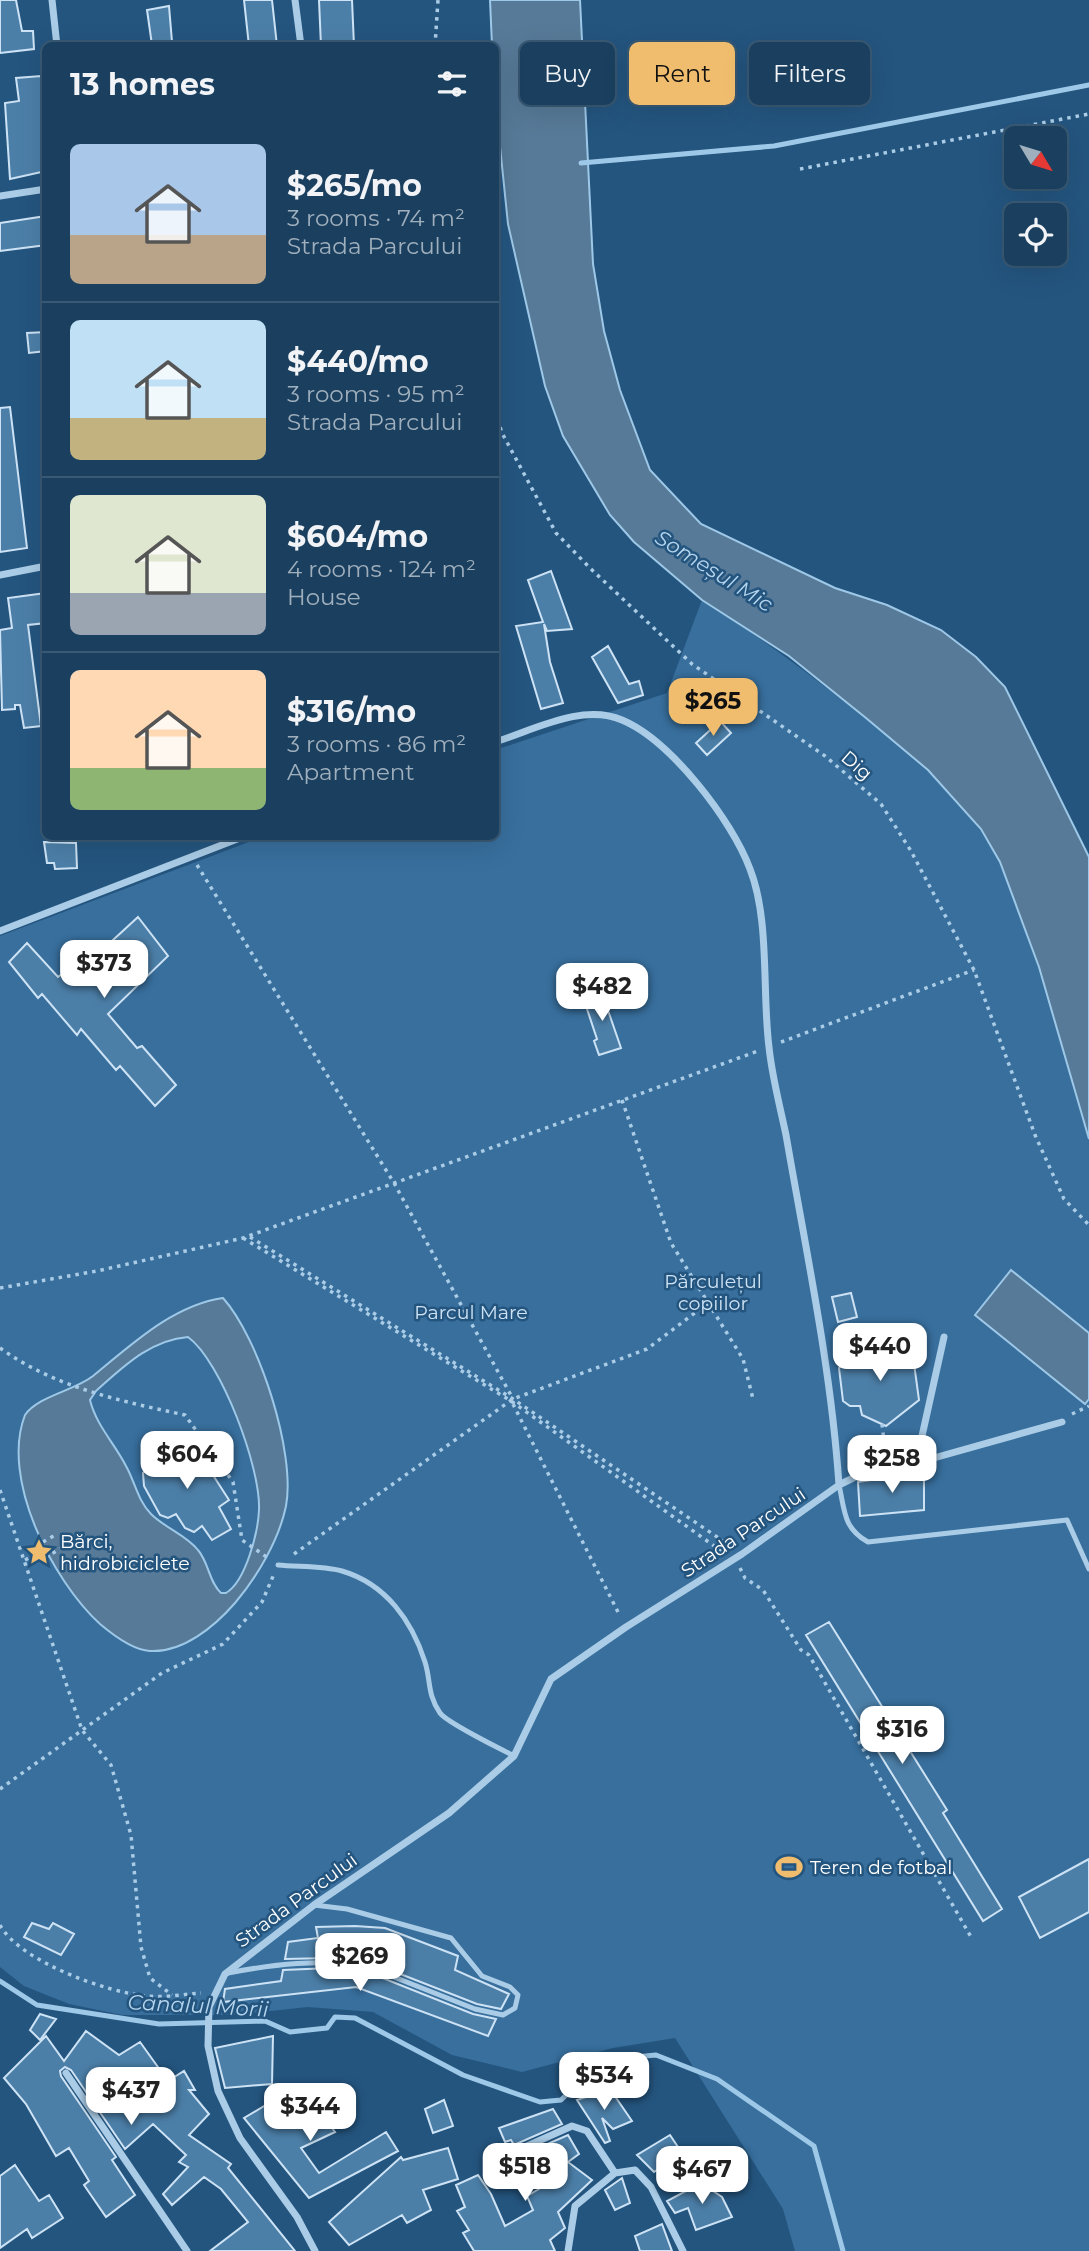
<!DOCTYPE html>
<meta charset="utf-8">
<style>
body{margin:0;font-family:Montserrat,sans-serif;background:#284b68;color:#f1f3f6;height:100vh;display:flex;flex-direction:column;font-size:26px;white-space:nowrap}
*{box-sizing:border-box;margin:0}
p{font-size:23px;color:#a0afbd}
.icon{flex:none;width:38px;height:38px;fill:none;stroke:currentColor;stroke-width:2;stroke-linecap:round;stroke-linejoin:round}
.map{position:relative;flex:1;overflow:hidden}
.panel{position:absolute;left:42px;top:42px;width:457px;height:798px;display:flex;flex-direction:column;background:#1b405f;border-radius:10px;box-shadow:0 7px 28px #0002,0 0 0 2px #395974}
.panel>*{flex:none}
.guide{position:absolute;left:520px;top:42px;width:464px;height:63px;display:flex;gap:14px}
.needle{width:46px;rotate:128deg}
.controls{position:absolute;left:1004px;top:126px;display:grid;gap:14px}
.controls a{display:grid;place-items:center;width:63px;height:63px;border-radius:10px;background:#1b405f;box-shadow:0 7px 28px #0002,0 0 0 2px #395974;font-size:35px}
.price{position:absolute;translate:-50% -60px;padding:0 16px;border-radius:14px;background:#fff;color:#222;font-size:23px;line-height:46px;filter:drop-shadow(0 2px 4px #0008)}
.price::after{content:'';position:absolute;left:50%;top:42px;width:21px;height:16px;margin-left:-10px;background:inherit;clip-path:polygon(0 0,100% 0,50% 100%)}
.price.on{background:#f0bd6e;color:#111}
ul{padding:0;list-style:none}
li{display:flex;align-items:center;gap:21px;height:175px;padding:0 28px}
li+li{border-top:2px solid #395974}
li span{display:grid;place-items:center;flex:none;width:196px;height:140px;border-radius:10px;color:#555}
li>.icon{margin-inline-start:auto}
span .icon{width:84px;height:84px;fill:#fffc;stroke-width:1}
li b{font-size:30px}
h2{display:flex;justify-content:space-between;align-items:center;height:84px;padding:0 28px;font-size:30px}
.chip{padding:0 24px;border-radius:10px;background:#1b405f;box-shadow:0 7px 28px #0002,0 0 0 2px #395974;font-size:24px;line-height:63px}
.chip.on{background:#f0bd6e;color:#111}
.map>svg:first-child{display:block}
</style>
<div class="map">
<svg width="1089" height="2251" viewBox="0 0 1089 2251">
<rect width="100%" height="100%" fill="#24557f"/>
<path fill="#386f9d" d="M702 600C754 633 801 668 849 705 905 749 966 796 999 861 1023 909 1040 965 1055 1016 1068 1057 1074 1098 1089 1139V2251H795L783 2209 675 2038 613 2048 522 2072 452 2055 373 2012 308 2007 233 2015H122L69 2004 24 1986 0 1967V936L262 837 495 836V750L667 693Z"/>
<path fill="#577a98" stroke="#9ec8e7" stroke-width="2" fill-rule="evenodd" d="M490 0H580L593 264 604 331 620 390 650 470 701 524 835 588 887 605 941 630 976 657 1005 687 1089 857V1139L1039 967 1000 862 981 829 928 770 866 718 789 656 702 600 634 542 610 515 563 436 545 386 508 224 495 98V46L492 45Z
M1011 1270 1089 1333V1399L1085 1404 975 1315Z
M223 1298C259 1338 296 1453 286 1506 279 1540 257 1577 235 1603 215 1626 183 1653 150 1651 132 1650 113 1635 100 1624 53 1581 0 1479 25 1415 38 1396 74 1391 93 1376 131 1345 173 1305 223 1298ZM188 1337C221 1361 261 1468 259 1510 258 1532 246 1581 226 1593H221C209 1582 209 1563 198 1550 186 1535 165 1528 151 1514 138 1501 135 1482 126 1466 115 1444 96 1425 90 1400L96 1391C123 1367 150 1340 188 1337Z"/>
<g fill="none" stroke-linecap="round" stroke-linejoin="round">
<path stroke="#9ec8e7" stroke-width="5" d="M581 163 774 146 1089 85
M0 1981 37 2005 159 2024 265 2021 290 2032 327 2028 335 2017 355 2018 463 2075 540 2102 561 2100 590 2072 625 2058 656 2055 717 2079 814 2146 843 2251"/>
</g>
<path fill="#4c7fa8" stroke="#cde3f5" stroke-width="2" d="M0 0H16L22 31H33L34 49 0 53Z
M244 0H272L277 46H249Z
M319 0H352L354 46H321Z
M169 6 172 42 152 45 147 10Z
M41 76 46 143 41 144 46 171 10 179 5 103 19 101 16 78Z
M46 216V245L0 251V223Z
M46 332V351L29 353 27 333Z
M10 407 27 548 0 552V408Z
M551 571 572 629 547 631 544 624 550 662 563 703 541 709 516 626 543 622 528 580Z
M46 593V623L28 625 41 726 24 728 20 705H15V709L2 710 0 630 12 628 8 598Z
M608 646 629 684 639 681 643 695 618 703 592 657Z
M720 721 731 733 707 755 696 743Z
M44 842 76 843 77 868 55 869 54 863H47Z
M138 917 168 956 108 1014 137 1048 142 1046 176 1085 155 1106 120 1066 116 1070 81 1029 77 1035 42 994 38 998 9 962 27 943 58 977 69 969 75 975Z
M601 990 621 1048 599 1055 594 1041 597 1039 583 997Z
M851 1293 857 1317 838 1322 832 1297Z
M875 1342 913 1356 919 1400 886 1426 862 1415 860 1406H850L843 1401 839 1368 847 1361 857 1359 856 1352Z
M191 1441 229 1500 219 1507 231 1529 212 1540 202 1526 194 1532 185 1528 176 1514 168 1518 160 1515 144 1486 143 1473 159 1459Z
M924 1472V1510L860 1516 858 1482Z
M829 1622 947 1810 943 1813 1002 1909 983 1921 806 1635Z
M1089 1859V1912L1040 1938 1019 1897Z
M32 1923 49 1929 53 1923 74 1934 61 1955 24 1937Z
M355 1926 385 1928 458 1956 455 1970 509 1994 501 2009 477 2004 367 1961 331 1958 285 1959 288 1942 318 1938 316 1927Z
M331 1968 365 1971 473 2014 496 2019 488 2036 356 1987 223 2002 225 1989 281 1981 283 1970Z
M40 2014 56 2019 40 2040 30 2030Z
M86 2031 119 2055 140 2042 168 2081 184 2071 195 2090H189L209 2114 189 2135 231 2164 228 2168 295 2251H210L248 2222 221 2189 204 2177 172 2205 163 2194 188 2167 179 2162 186 2155 153 2124 125 2149 71 2070 65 2067 60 2071 61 2076 116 2157 112 2160 135 2195 106 2217 84 2185 89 2181 69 2148 56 2156 26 2104 4 2078 46 2036 64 2061Z
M273 2036 272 2084 225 2088 215 2048Z
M610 2089 632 2121 613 2129 602 2118 610 2141 605 2143 577 2100Z
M307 2093 335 2132 301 2148 319 2173 386 2132 398 2151 309 2198 244 2118 281 2096 286 2105Z
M444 2100 453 2126 433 2133 425 2109Z
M553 2109 562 2124 514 2145 511 2140 505 2142 499 2128Z
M568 2135 579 2154 568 2162 592 2180 558 2212 565 2228 550 2240 555 2251H474L463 2233 469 2230 457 2211 465 2207 456 2185 478 2175 491 2194 505 2226 533 2210 527 2196 539 2189 520 2156Z
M670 2135 682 2153 654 2172 637 2155Z
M448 2148 458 2179 423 2190 431 2210 407 2223 402 2215 349 2245 329 2222 401 2157 403 2160Z
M15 2165 39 2201 49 2195 63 2218 32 2238 27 2229 0 2248V2176Z
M622 2178 630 2203 615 2210 605 2190Z
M701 2183 722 2197 732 2217 696 2230 688 2208 675 2213 667 2201Z
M662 2224 672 2251H640L635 2236Z"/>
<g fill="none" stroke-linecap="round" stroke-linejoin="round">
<path stroke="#aacce6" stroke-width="3.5" stroke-dasharray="3.5 5" stroke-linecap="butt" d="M435 46 438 0
M800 169 1089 114
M495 411 502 433 556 533 591 569 692 664 825 756 881 804 911 851 974 970 1035 1135 1064 1199 1089 1225
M197 865 394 1183 513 1399
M781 1042 974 970
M622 1100 671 1243 743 1359 753 1399
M250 1237 513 1399 732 1547
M243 1238 511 1401 724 1553
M0 1288 97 1271 243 1238 758 1051
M0 1348C54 1387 120 1401 185 1415L233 1482 242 1540 268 1558
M513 1404 620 1616
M1072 1414 1089 1406
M882 1424 886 1459
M0 1490 82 1730 111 1765 131 1835 141 1947 150 1978 172 1995
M37 1553 34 1547 57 1534
M294 1554 513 1399 647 1349 708 1303
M25 1560 37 1554 41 1560 63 1547
M740 1568 745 1578 763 1590 801 1650 809 1655 971 1937
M0 1789 162 1673 223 1644 262 1602 274 1574
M0 1925C19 1961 108 1993 147 1996 165 1998 184 1994 201 1993"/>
<path stroke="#aacce6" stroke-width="5" d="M839 1485C845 1511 843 1528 868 1542L1067 1520 1089 1569
M278 1565C298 1567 323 1566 342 1571 386 1584 412 1621 425 1662 431 1681 427 1694 440 1713 447 1723 499 1748 514 1756
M228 1973C275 1964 319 1959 366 1966L475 2009 503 2015 515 2008 518 1995 510 1987 482 1976 451 1938 347 1909 314 1905"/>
<path stroke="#aacce6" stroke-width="7" d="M52 0 57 46
M295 0 301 46
M0 196 46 189
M0 575 46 566
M495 640 496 648
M495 742C534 730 582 703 622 720 670 740 732 820 750 869 770 920 762 993 769 1047 772 1077 780 1106 786 1135 806 1251 831 1367 839 1485
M0 931 245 836
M916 1463 944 1337
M66 2073 187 2251
M516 2151 572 2126 587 2131 615 2173
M315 2251 297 2217 240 2138 218 2091 208 2046 209 2007 225 1974 314 1905 449 1813 514 1756 551 1679 626 1627 742 1554 839 1485 857 1476 916 1463 1062 1422
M568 2251 575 2206 615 2173 635 2170 651 2187 683 2251"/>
</g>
<defs>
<symbol id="sight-bare" viewBox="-9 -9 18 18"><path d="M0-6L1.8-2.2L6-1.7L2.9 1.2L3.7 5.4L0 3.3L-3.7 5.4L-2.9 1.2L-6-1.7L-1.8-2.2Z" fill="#f0bd6e" stroke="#24557f" stroke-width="2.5" paint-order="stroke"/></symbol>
<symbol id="stadium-bare" viewBox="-9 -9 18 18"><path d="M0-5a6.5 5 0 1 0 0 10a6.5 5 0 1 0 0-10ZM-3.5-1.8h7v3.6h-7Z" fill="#f0bd6e" stroke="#24557f" stroke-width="2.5" paint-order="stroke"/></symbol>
</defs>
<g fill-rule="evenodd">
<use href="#sight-bare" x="20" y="1533" width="38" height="38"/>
<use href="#stadium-bare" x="770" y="1848" width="38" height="38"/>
</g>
<g text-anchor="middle" stroke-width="5" stroke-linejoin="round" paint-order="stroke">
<g font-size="19" fill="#fff" stroke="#24557f">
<text transform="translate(857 765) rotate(41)" y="7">Dig</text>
<text transform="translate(743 1532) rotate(-34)" y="7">Strada Parcului</text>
<text transform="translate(296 1900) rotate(-36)" y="7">Strada Parcului</text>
</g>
<g font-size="19" fill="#cde3f5" stroke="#24557f">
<text x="713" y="1288">Părculețul<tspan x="713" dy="22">copiilor</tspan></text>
<text x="471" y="1319">Parcul Mare</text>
</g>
<g font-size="19" fill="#fff" stroke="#24557f" text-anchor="start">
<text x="60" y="1548">Bărci,<tspan x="60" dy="22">hidrobiciclete</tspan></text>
<text x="810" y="1874">Teren de fotbal</text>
</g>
<g font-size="21" font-style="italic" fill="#b5d5ee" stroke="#24557f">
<text transform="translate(714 571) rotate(32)" y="7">Someșul Mic</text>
<text transform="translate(198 2006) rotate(3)" y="7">Canalul Morii</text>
</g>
</g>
</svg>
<div class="controls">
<a><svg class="needle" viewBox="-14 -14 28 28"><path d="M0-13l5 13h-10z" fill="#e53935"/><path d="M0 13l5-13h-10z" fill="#a0afbd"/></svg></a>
<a><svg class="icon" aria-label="locate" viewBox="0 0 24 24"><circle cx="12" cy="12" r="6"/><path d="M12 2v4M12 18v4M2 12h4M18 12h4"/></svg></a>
</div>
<b class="price on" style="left:713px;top:738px">$265</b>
<b class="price" style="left:104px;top:1000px">$373</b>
<b class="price" style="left:602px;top:1023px">$482</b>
<b class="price" style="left:880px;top:1383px">$440</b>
<b class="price" style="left:187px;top:1491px">$604</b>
<b class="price" style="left:892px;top:1495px">$258</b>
<b class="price" style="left:902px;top:1766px">$316</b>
<b class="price" style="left:360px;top:1993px">$269</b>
<b class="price" style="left:604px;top:2112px">$534</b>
<b class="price" style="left:131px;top:2127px">$437</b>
<b class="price" style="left:310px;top:2143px">$344</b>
<b class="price" style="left:525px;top:2203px">$518</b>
<b class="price" style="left:702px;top:2206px">$467</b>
<div class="guide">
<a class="chip">Buy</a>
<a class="chip on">Rent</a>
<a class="chip">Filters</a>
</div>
<section class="panel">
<h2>13 homes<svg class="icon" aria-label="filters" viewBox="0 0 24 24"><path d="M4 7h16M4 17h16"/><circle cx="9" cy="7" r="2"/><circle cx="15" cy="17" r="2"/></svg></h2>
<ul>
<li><span style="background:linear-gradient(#a9c7e8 65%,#b9a48a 0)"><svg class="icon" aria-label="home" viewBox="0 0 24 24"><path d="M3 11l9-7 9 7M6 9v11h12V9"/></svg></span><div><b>$265/mo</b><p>3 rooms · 74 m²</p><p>Strada Parcului</p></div></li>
<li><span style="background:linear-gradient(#bfe0f5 70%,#c2b280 0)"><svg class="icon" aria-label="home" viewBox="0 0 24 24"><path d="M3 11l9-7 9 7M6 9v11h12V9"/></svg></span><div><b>$440/mo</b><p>3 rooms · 95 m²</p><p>Strada Parcului</p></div></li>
<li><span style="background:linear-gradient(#dfe7d0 70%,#9aa5b1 0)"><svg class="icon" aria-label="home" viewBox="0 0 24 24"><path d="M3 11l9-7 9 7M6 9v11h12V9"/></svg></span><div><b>$604/mo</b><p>4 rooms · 124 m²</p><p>House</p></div></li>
<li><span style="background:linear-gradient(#ffd9b3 70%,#8fb573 0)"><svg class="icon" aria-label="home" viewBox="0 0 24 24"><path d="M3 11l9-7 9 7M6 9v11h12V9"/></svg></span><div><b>$316/mo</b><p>3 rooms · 86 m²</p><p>Apartment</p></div></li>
</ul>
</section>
</div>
